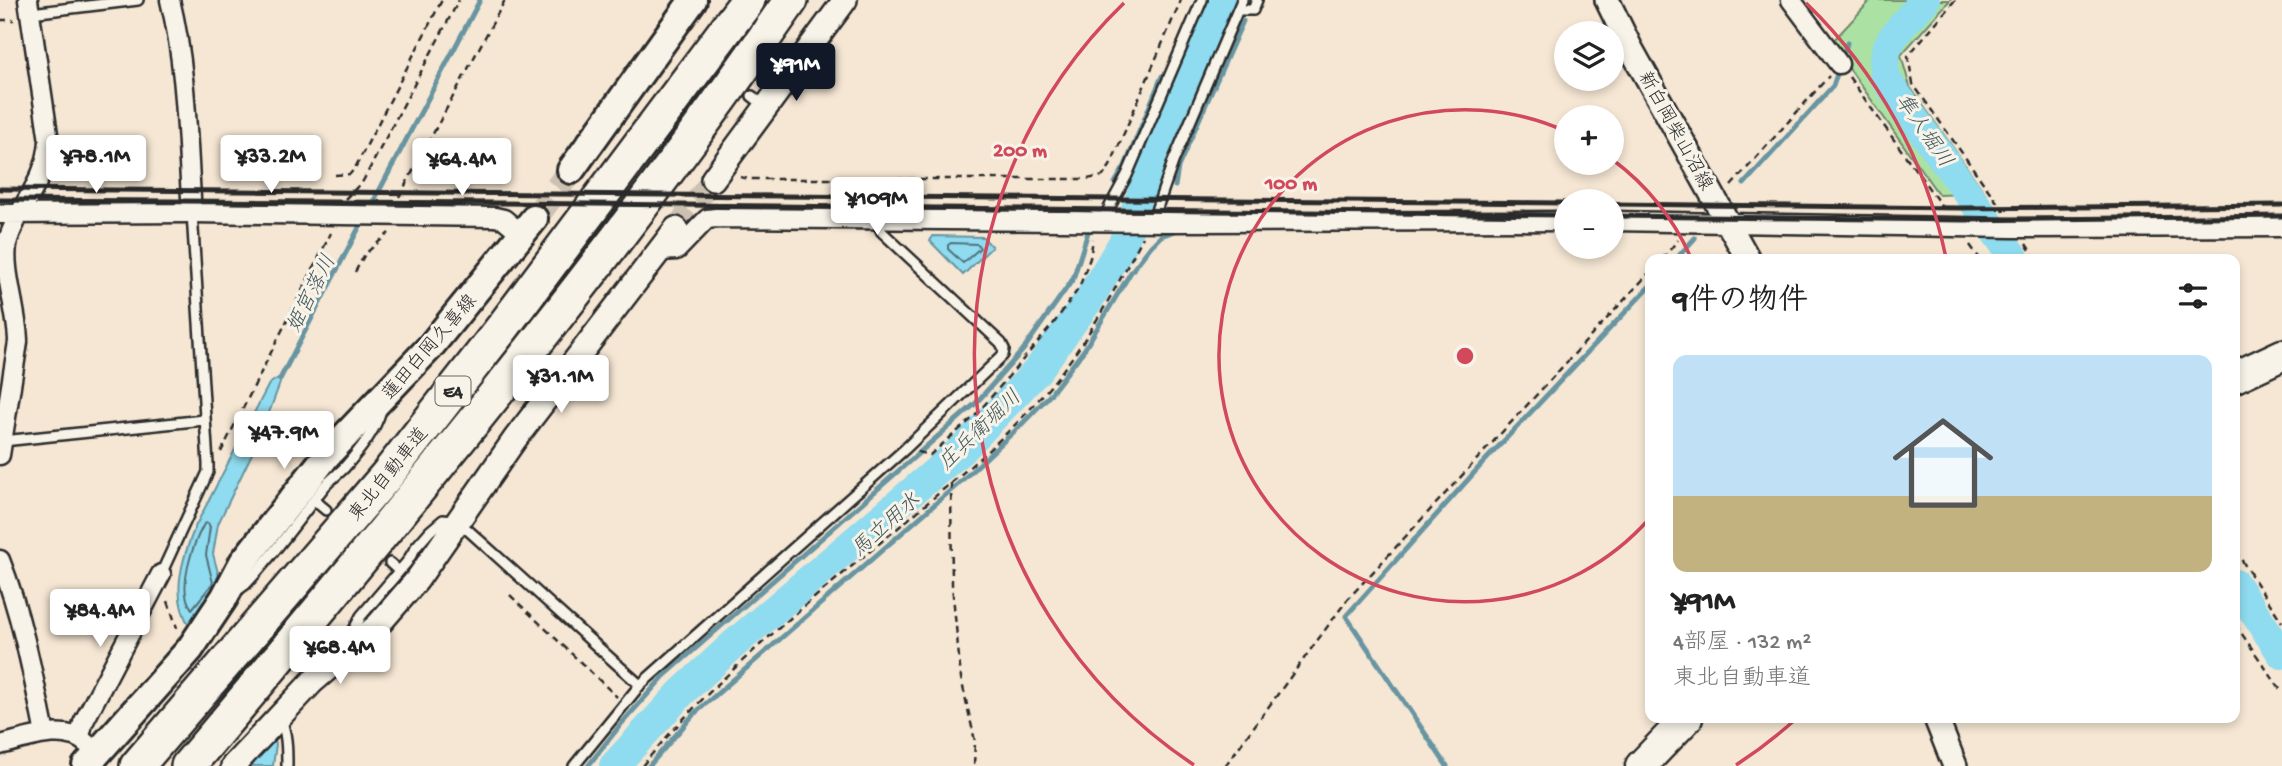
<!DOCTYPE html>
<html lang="ja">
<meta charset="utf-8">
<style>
body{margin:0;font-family:"Gochi Hand","Klee One",sans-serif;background:#f2f2f2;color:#222;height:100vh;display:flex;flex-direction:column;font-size:26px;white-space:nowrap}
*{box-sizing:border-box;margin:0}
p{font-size:23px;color:#767676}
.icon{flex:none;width:38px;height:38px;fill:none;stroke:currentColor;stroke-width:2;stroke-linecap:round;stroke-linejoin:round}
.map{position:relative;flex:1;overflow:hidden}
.drawer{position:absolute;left:1645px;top:254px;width:595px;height:469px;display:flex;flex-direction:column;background:#fff;border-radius:14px;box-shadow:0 4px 10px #0003}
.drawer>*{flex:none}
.fabs{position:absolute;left:1554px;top:21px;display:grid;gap:14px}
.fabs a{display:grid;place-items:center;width:70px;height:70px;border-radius:50%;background:#fff;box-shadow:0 4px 10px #0003;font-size:35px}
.price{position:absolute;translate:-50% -60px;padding:0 16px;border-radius:7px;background:#fff;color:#222;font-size:23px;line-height:46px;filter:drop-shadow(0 2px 4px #0008)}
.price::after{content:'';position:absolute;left:50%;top:42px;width:21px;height:16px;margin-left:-10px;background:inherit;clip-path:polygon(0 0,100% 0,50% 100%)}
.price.on{background:#111827;color:#fff}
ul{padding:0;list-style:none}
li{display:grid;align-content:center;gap:14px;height:371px;padding:0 28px}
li+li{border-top:2px solid #e0e0e0}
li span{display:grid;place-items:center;height:217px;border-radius:14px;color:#555}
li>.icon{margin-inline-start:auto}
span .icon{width:126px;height:126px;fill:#fffc;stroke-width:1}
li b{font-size:30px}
h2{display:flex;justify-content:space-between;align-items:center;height:84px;padding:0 28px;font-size:30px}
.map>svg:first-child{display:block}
</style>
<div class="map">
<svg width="2282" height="766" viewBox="0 0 2282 766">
<rect width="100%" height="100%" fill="#f6e7d4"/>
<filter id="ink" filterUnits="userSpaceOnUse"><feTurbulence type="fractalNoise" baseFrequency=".0143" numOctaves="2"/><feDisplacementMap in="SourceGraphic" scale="14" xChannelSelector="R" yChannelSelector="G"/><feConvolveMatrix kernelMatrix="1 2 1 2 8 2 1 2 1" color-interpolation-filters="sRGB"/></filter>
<g filter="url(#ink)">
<path fill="#ace1a4" stroke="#6c8668" stroke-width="2" d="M1871 0H1950L1901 55 1910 87 1985 193 1939 195 1831 43Z"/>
<path fill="#8fdbef" stroke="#6795a1" stroke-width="2" d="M933 236 983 237 992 247 963 275 930 241Z
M283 375 260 437 218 524 213 554 221 584 190 627C170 596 182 559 195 527L269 384Z
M274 738 276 744 273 766H248Z"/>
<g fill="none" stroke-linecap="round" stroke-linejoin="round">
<path stroke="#537179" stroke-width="2" d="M951 243 977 244 980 248 963 263 948 249V245Z
M208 523 210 527 206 555 213 583 192 609C176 590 193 544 204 524Z"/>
<path stroke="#6795a1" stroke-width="5" d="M1842 59 1847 43
M1115 183 1125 166 1162 76
M1744 184 1833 86 1839 68
M1175 186 1178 167 1243 21
M368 212 480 0
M1676 259 1695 238
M280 379 363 220
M588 766 622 723 664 676 976 403 1023 350 1073 279 1089 229
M649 766 694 714 958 484 1019 427 1049 396 1084 350 1131 272 1151 246 1161 236 1178 230
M1447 766 1346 616 1482 464 1650 286"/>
<path stroke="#8fdbef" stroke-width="30" d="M1925 0C1904 24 1874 47 1887 81L2015 259
M2235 584 2282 654
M614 766 682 692 734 644 967 445 1037 371 1088 301 1123 243 1180 94 1220 0"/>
<path stroke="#cdc1b2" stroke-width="23" stroke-dasharray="23 11" stroke-linecap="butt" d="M676 229 713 179"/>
<path stroke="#cdc1b2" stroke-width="26" stroke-dasharray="26 13" stroke-linecap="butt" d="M534 219 571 170"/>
<defs>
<path id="service" d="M1238 10H1253L1257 0
M31 13 138 0
M752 96 765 106
M1102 221 1127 175 1202 0
M1152 222 1173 162 1242 0
M3 441 204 420
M314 500 326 510
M390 563 399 571
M161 574 208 472V464L192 213
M239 589 246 584C274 554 298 520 324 487 330 480 337 475 344 468 359 451 375 432 381 410
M348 641 361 616 407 562 416 547 430 531 443 520 459 522 640 685
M280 717C287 733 287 748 287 766
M574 766 640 685 905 449 1003 355 1004 349 1001 343 882 232 875 218"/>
<path id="minor" d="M170 0C187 69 187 143 192 213
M1791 0 1839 64
M0 214 192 213 495 217 504 219 522 234
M1612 221 2012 228 2282 227
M661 251 677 250 707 219 716 218 1167 222 1566 221
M0 455 18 342C18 312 1 267 8 240 20 202 46 183 49 141L28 0
M0 560C22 616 33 675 45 734
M80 737 83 723 161 574
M0 745C26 739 65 723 87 744"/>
<path id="tertiary" d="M1607 0 1630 47 1748 259
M713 179 845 0
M1936 718 1955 766
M233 766 312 682 378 625 417 580 515 439 676 229"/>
<path id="secondary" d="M571 170 693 0
M86 766 190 649 224 598 243 562 327 455 430 347 534 219"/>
<path id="primary" d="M2235 377 2282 355
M1641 766 1687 718"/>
<path id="motorway" d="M137 766 387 475 503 327 748 0
M188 766C398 518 605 267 791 0"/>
</defs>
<use href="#service" stroke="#2b2b2b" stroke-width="14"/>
<use href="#minor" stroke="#2b2b2b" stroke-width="23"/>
<use href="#tertiary" stroke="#2b2b2b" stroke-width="28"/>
<use href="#secondary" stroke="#2b2b2b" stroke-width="32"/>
<use href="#primary" stroke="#2b2b2b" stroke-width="35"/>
<use href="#motorway" stroke="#2b2b2b" stroke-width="38"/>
<path stroke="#2b2b2b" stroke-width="2.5" stroke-dasharray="7 5" stroke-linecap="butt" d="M1955 0 1908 56 1913 84 2004 212
M0 20H14
M1849 77 1945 211
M335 175 350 174 355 168 442 0
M740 177 749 179H1087L1103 176 1110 166 1181 0
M1731 186 1829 76
M399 197 505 0
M345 199 363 181 459 0
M2026 244 2036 259
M1970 245 1980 259
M1662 259 1678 240
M355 272 365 254 389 233
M221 452 331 233
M918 452 930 455 975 416 1054 323 1079 288 1090 258 1093 239
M951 483 952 585 961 678 975 741 974 766
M2235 550 2282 622
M510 595 617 697
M168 601 177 628
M2235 624 2282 692
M642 766C719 672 818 595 911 517 955 479 1002 442 1040 398 1083 350 1113 293 1143 237
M1225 766 1347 600 1650 272"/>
<use href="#service" stroke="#f7f3e8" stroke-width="9"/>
<use href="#minor" stroke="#f7f3e8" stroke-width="18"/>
<use href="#tertiary" stroke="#f7f3e8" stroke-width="23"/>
<use href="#secondary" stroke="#f7f3e8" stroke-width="26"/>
<use href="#primary" stroke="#f7f3e8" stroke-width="30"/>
<use href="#motorway" stroke="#f7f3e8" stroke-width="33"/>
<path stroke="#2b2b2b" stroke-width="5" d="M0 189 1566 203
M0 200 501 203 1566 215
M1612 204 1958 208 2282 205
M1612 216 1964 220 2282 216"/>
</g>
</g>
<g fill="none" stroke="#d1495b" stroke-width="3.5">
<path d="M1649 519A246 246 0 1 1 1565 131M1613 160A246 246 0 0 1 1691 258"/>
<path d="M1797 718A491 491 0 0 1 1736 765M1194 765A491 491 0 0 1 1124 3M1806 3A491 491 0 0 1 1946 258"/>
</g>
<g text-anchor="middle" stroke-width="6" stroke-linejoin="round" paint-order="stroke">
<rect fill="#f7f3e8" stroke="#686764" stroke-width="2" x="435.5" y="376.5" width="35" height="29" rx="5"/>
<g font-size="18" font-weight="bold" fill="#2b2b2b">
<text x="453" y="397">E4</text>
</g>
<g font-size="19" fill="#2b2b2b" stroke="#f7f3e8">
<text transform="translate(1677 130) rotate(61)" y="7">新白岡柴山沼線</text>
<text transform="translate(428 346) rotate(-49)" y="7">蓮田白岡久喜線</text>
<text transform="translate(387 473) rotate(-51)" y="7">東北自動車道</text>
</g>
<g font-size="21" font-style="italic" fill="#44575c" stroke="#f7f3e8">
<text transform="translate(1925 130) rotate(55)" y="7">隼人堀川</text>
<text transform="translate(310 293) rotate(-63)" y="7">姫宮落川</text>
<text transform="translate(979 429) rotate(-44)" y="7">庄兵衛堀川</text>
<text transform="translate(885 524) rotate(-42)" y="7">馬立用水</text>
</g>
</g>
<circle cx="1465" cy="356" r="10" fill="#d1495b" stroke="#f7f3e8" stroke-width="3.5"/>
<g font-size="21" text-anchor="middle" font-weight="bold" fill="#d1495b" stroke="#f7f3e8" stroke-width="6" stroke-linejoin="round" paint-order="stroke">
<text x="1020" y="156">200 m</text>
<text x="1291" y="189">100 m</text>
</g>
</svg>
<div class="fabs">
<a><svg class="icon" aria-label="layers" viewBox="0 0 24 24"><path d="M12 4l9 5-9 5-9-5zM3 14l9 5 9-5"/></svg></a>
<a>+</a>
<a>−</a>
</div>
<b class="price on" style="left:796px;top:103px">¥91M</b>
<b class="price" style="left:96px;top:195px">¥78.1M</b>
<b class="price" style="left:271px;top:195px">¥33.2M</b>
<b class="price" style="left:462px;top:198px">¥64.4M</b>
<b class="price" style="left:877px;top:237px">¥109M</b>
<b class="price" style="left:561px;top:415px">¥31.1M</b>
<b class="price" style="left:284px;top:471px">¥47.9M</b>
<b class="price" style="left:100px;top:649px">¥84.4M</b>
<b class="price" style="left:340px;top:686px">¥68.4M</b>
<section class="drawer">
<h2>9件の物件<svg class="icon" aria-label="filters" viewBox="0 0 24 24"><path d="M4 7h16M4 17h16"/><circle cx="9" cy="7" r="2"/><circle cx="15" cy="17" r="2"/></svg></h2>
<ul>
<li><span style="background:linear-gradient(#bfe0f5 65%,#c2b280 0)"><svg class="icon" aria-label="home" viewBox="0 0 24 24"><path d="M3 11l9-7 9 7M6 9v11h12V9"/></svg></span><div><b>¥91M</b><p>4部屋 · 132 m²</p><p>東北自動車道</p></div></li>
</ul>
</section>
</div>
